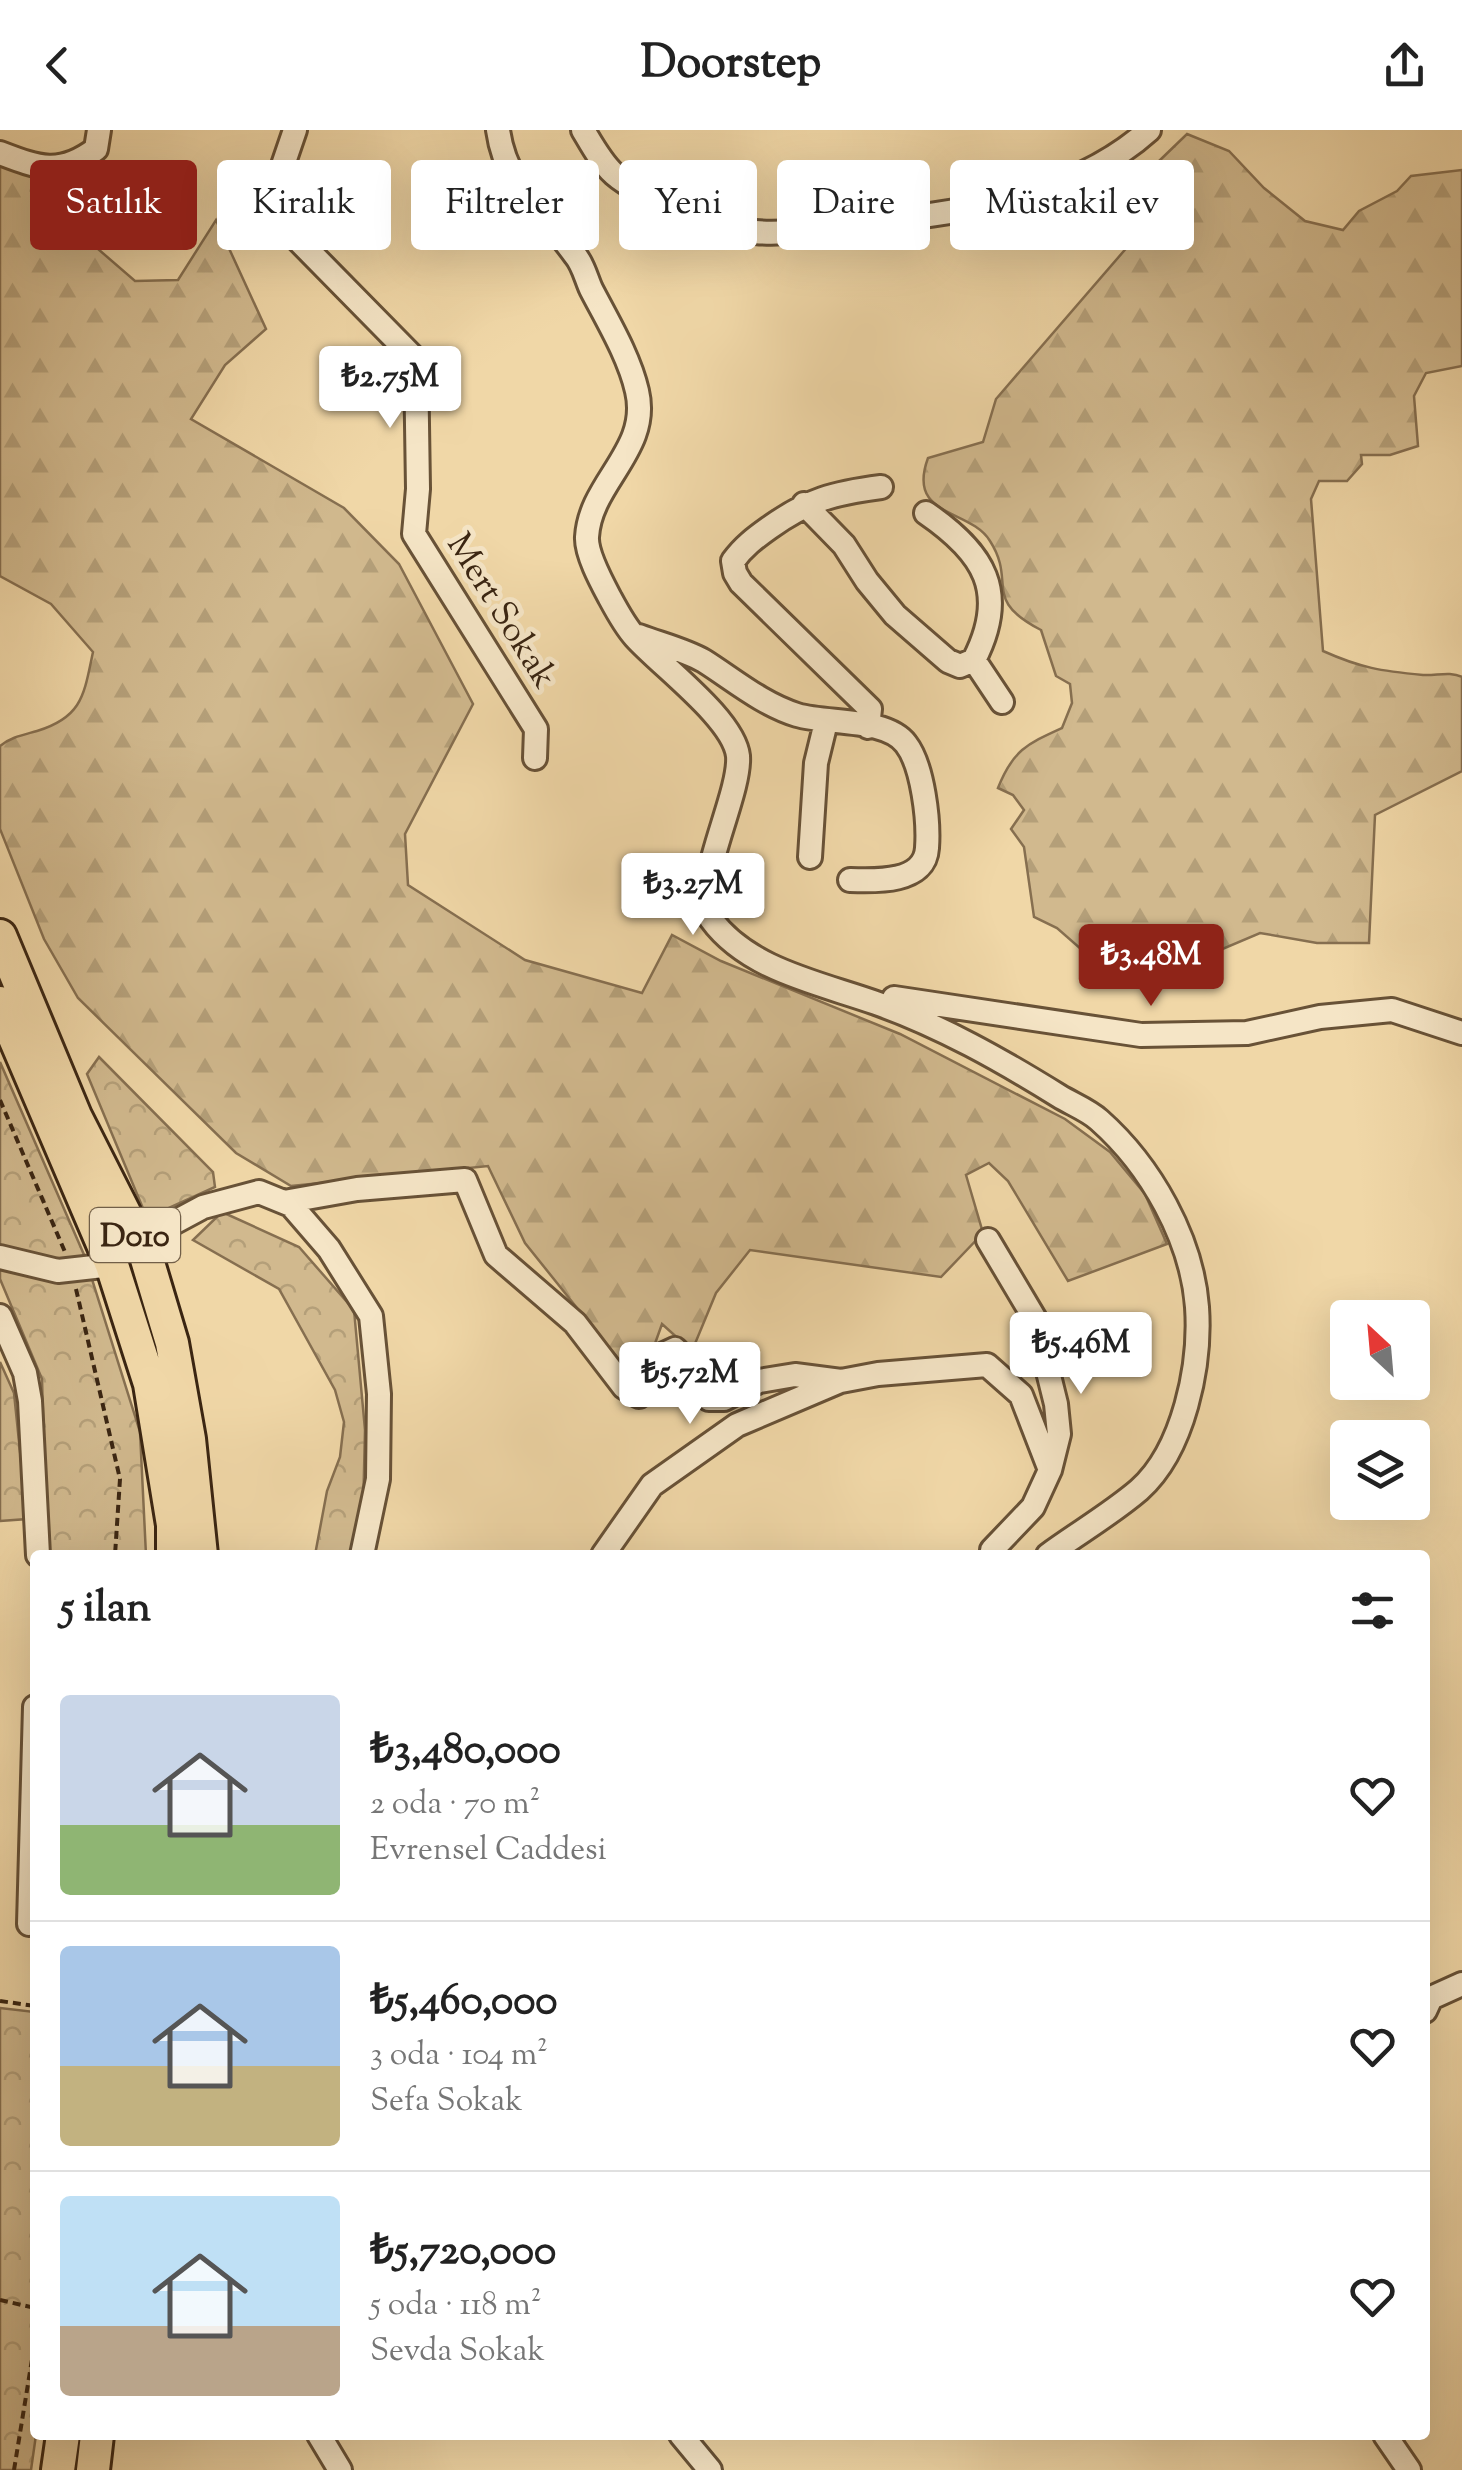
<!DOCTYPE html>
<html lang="tr">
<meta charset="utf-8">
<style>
body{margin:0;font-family:"Sorts Mill Goudy",serif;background:#f6f6f6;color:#222;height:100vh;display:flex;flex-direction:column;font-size:38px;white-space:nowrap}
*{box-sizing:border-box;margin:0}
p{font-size:32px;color:#767676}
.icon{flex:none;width:55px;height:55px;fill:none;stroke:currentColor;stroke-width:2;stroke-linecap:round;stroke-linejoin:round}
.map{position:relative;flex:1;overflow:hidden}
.drawer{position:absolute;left:30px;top:1420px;width:1400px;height:890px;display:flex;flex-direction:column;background:#fff;border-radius:10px;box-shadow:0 10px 40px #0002}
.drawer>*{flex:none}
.banner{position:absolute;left:30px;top:30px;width:1402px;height:90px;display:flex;gap:20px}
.needle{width:65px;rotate:334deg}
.buttons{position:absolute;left:1330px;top:1170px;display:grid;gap:20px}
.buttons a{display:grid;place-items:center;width:100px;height:100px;border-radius:10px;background:#fff;box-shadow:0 10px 40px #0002;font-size:50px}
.price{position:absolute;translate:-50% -85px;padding:0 22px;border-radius:10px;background:#fff;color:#222;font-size:32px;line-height:65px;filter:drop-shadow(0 2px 5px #0008)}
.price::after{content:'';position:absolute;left:50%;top:60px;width:30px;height:22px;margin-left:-15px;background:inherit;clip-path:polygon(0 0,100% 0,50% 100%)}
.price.current{background:#8f2418;color:#fff}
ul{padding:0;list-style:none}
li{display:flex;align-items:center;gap:30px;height:250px;padding:0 30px}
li+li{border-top:2px solid #e0e0e0}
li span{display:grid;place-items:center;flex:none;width:280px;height:200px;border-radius:10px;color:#555}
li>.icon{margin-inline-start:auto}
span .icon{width:120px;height:120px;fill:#fffc;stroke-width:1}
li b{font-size:42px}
h2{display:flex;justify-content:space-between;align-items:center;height:120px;padding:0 30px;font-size:42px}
.pill{padding:0 35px;border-radius:10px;background:#fff;box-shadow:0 10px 40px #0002;font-size:35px;line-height:90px}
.pill.current{background:#8f2418;color:#fff}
header{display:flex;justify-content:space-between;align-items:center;height:130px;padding:0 30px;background:#fff;font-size:45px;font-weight:700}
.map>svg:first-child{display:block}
</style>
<header><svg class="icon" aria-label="back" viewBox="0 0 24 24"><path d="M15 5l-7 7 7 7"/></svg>Doorstep<svg class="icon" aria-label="share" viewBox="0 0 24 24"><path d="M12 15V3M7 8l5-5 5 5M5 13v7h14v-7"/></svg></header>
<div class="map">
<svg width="1462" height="2340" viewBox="0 0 1462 2340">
<defs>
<pattern id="forest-firs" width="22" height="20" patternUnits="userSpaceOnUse" patternTransform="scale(2.5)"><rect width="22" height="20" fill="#d1b98e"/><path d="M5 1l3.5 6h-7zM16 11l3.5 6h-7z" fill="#b49f79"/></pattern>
<pattern id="park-crowns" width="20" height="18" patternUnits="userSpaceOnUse" patternTransform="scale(2.5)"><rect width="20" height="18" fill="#d1b98e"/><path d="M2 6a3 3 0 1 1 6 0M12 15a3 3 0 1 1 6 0" fill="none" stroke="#b49f79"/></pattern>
</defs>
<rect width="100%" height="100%" fill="#f0d7a7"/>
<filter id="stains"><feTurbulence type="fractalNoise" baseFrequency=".002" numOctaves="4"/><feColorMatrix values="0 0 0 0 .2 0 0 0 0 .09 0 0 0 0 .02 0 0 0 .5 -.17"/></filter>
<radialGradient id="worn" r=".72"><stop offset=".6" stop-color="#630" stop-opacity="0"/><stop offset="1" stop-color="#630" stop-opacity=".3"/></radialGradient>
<path fill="url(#forest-firs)" stroke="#866f50" stroke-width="2.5" d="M1187 4 1229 21 1264 58 1305 91 1343 100 1359 81 1397 61 1411 46 1462 40V236L1426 243 1414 266 1418 316 1390 325H1361L1362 334 1347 351H1319L1311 369 1323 521C1361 538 1381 541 1423 545 1436 546 1450 541 1462 547V641L1375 685 1369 813H1317L1260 803 1180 837 1129 844 1082 820 1057 798 1034 787 1024 717 1011 699 1024 680 1013 665 998 658C1013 620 1027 614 1062 598L1072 573 1070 554 1056 546 1041 500C981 469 1017 453 990 411 970 378 906 388 928 328L983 312 996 269 1142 100 1157 33Z
M0 30 33 44 31 61 135 151 178 150 216 90 266 199 225 235 191 289 344 378 399 434 473 574 405 704 408 755 525 830 642 863 672 805 721 831 900 904 1065 989 1110 1022 1145 1064 1167 1114 1068 1151 1008 1051 989 1033 966 1045 983 1103 941 1147 750 1120 716 1163 692 1221 662 1194 643 1247 629 1243 525 1113 488 1036 291 1056 236 1023 78 868 44 809 0 699V616C11 607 23 605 37 601 83 587 84 564 93 522L51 474 0 446Z"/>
<path fill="url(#park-crowns)" stroke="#866f50" stroke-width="2.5" d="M99 927 213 1042 215 1057 147 1088 87 944Z
M0 932 85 1127 140 1302 146 1425H47L42 1249 0 1149Z
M222 1082 299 1117 354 1180 365 1300 363 1383 352 1425H315L327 1361 340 1327 344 1292 335 1260 279 1159 193 1110Z
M0 1232 14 1263 27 1389 0 1391Z
M0 1878 35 1882 36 2305 31 2340H0Z"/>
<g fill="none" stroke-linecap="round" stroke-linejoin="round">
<defs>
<path id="minor" d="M295 0 282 38 298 110 416 230 418 359 414 404 536 599 535 628
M498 0C506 58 544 81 575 125 583 134 586 148 591 159 607 190 629 226 637 261 651 320 590 352 587 407 586 424 602 453 610 468 617 481 625 496 635 507 661 536 734 589 738 626 741 665 690 760 711 789 748 840 820 853 876 873 941 896 1001 930 1059 966 1072 974 1088 980 1099 990 1151 1036 1192 1109 1197 1177 1201 1235 1184 1320 1139 1360 1111 1384 1078 1403 1048 1425
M583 0C592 15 601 32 614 44 639 66 722 99 755 102 787 105 823 98 855 94 956 83 1070 71 1149 0
M0 23C39 38 60 46 96 19L99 0
M804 374 844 415 867 451 895 485 948 531 960 536 974 530C1009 462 984 423 926 383
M639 506C660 514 685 520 704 531 734 550 762 574 797 585 828 594 887 588 906 614 923 636 929 691 927 718 925 753 876 751 850 750
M974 530 1002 572
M868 597 870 579 741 453 735 443 733 431C743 417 755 408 769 398 808 370 834 363 881 357
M810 727 816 633 826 592
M894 868 1141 905 1247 903 1320 887 1392 880 1462 903
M284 1072 357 1059 465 1050 496 1125 575 1193 624 1257 639 1266 660 1226 675 1219 690 1234 709 1269H724L759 1251 795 1245 841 1251 878 1244 987 1235 1021 1265 1050 1340
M988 1110 1035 1189 1056 1274 1059 1304 1050 1340 1033 1377 992 1420V1425
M143 1120 162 1099 203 1077 259 1062 291 1075 329 1119 371 1186 379 1264 378 1349 362 1425
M0 1127 58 1141 112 1135
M0 1186 25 1243 30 1271 38 1425
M603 1425 652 1355 737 1295 838 1252
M29 1794 35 1577
M1425 1881 1431 1868 1462 1854
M319 2305 340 2340
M681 2305 710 2340
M1385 2305 1409 2340"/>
<path id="highway" d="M0 806 75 986 146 1126 172 1213 189 1309 201 1425
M0 873 112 1135 150 1254 173 1395V1425
M58 2340 63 2305
M93 2340 97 2305"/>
</defs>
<use href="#minor" stroke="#685237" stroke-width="28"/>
<use href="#highway" stroke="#3a2512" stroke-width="38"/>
<path stroke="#3a2512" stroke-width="4" stroke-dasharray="8 5" stroke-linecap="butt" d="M0 970 65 1122
M76 1159 120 1349 115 1425
M0 1871 35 1876
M0 2170 35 2178
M14 2340 35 2211"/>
<use href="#minor" stroke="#f5e5c6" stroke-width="22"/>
<use href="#highway" stroke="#f0d7a7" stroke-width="32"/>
</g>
<g text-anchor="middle" stroke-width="10" stroke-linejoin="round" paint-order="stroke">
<rect fill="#f5e5c6" stroke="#725f48" stroke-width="2.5" x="90" y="1078" width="90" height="54" rx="8"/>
<g font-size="32" font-weight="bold" fill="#3a2512">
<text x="135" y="1116">D010</text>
</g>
<g font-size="35" fill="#3a2512" stroke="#f5e5c6">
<text transform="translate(503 480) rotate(58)" y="12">Mert Sokak</text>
</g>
</g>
<rect width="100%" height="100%" filter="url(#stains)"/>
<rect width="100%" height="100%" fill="url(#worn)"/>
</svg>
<div class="buttons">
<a><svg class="needle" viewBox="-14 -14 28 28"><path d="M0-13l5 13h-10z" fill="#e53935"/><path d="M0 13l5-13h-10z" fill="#767676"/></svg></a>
<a><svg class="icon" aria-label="layers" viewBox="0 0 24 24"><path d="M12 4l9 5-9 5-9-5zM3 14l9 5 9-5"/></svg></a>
</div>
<b class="price" style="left:390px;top:301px">₺2.75M</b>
<b class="price" style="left:693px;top:808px">₺3.27M</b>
<b class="price current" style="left:1151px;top:879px">₺3.48M</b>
<b class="price" style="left:1081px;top:1267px">₺5.46M</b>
<b class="price" style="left:690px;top:1297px">₺5.72M</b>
<div class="banner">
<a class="pill current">Satılık</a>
<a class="pill">Kiralık</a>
<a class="pill">Filtreler</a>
<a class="pill">Yeni</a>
<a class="pill">Daire</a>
<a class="pill">Müstakil ev</a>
</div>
<section class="drawer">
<h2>5 ilan<svg class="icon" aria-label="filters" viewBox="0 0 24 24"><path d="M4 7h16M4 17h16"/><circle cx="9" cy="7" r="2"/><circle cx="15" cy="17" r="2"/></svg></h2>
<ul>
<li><span style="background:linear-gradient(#c9d6e8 65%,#8fb573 0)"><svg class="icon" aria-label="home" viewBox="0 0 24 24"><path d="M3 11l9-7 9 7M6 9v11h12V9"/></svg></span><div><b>₺3,480,000</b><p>2 oda · 70 m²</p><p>Evrensel Caddesi</p></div><svg class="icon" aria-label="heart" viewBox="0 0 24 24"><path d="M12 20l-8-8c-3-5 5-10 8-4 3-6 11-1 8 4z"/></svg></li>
<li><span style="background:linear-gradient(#a9c7e8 60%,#c2b280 0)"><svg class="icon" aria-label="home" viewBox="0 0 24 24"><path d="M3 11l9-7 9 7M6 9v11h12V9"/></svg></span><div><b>₺5,460,000</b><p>3 oda · 104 m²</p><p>Sefa Sokak</p></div><svg class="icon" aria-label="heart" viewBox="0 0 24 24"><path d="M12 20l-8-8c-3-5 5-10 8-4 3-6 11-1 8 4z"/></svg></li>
<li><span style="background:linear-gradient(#bfe0f5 65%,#b9a48a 0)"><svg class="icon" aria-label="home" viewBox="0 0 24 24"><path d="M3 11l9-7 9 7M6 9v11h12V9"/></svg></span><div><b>₺5,720,000</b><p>5 oda · 118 m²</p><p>Sevda Sokak</p></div><svg class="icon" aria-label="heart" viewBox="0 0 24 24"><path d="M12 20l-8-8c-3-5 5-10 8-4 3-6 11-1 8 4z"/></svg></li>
</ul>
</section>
</div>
